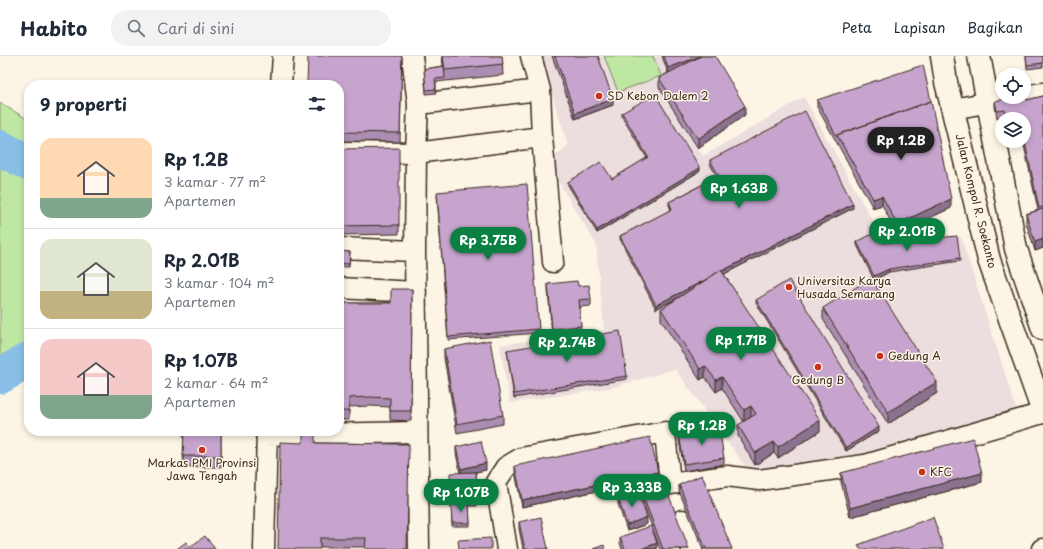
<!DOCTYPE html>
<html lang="id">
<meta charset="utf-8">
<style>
body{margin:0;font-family:"Playpen Sans",sans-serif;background:#f2f2f3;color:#1f2937;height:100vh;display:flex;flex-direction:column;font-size:15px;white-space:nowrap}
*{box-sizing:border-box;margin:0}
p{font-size:13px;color:#747a83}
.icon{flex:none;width:22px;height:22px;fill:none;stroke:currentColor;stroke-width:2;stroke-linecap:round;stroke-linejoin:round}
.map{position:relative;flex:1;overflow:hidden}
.panel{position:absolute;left:24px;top:24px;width:320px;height:356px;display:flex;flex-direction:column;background:#fff;border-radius:16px;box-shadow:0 2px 6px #0003}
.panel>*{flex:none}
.tools{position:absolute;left:995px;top:12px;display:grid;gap:8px}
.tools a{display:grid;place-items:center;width:36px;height:36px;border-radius:50%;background:#fff;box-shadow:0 2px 6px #0003;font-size:20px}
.price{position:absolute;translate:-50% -34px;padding:0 9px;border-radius:14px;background:#0b8043;color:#fff;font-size:13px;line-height:26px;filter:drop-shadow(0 1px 2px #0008)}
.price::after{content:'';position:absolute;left:50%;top:24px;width:12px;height:9px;margin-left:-6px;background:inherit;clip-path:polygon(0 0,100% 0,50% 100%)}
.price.selected{background:#222;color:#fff}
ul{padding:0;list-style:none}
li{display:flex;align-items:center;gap:12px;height:100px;padding:0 16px}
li+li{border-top:1px solid #e0e1e3}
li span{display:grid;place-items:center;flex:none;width:112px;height:80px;border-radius:12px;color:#555}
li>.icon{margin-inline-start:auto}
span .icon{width:48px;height:48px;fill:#fffc;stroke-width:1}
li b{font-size:17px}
h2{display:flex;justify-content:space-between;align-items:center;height:48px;padding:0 16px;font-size:17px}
header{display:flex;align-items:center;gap:24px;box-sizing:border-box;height:56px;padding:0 20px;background:#fff;border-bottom:1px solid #e0e1e3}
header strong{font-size:19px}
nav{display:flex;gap:22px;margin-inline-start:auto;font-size:14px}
.search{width:280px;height:36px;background:#f2f2f3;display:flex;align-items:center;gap:10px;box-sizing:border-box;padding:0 14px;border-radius:16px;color:#747a83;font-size:15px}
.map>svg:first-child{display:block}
</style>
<header>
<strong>Habito</strong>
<div class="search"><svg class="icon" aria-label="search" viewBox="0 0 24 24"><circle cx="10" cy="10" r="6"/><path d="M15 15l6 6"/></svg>Cari di sini</div>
<nav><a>Peta</a><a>Lapisan</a><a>Bagikan</a></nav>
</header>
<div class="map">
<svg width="1043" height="493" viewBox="0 0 1043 493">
<rect width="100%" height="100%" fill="#fcf5e5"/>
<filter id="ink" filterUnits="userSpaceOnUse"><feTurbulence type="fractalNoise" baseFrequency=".025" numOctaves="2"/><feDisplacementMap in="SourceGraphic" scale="8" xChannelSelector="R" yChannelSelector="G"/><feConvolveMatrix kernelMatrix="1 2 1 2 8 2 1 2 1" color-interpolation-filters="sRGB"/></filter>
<g filter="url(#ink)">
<path fill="#ecddde" d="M540 0H711L659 31 703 100 804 41 884 186 961 181 1016 352 872 397 819 410 752 415 745 410 675 313 610 332 510 347 500 289 604 274 596 188 547 107 568 89Z"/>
<path fill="#bee7a3" stroke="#7c8860" d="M604 0H653L661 20 618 36Z
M0 47 29 64V314L0 331Z"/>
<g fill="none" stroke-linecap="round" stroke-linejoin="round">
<path stroke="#89bfe7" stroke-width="36" d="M0 92 29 107
M0 320 29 304"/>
<defs>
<path id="minor" d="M412 0 418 48 416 97 415 195 419 493
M531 0 540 34 542 81 553 206
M281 29 283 0
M1024 40 1043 37
M418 48 540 34
M953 53 1016 41
M339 96 416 97 542 81
M339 192 415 195
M339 232 416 236
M266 379 417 376
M682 464 692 493
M264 493 267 375
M507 493 496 426 506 411 521 402 665 376 670 428 727 420 759 424 865 409 1043 357
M1042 493H1043"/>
<path id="major" d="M942 0 946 26 989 204 1043 356
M979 0 1016 193 1043 273"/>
</defs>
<use href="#minor" stroke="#3b2a1e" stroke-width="23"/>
<use href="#major" stroke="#3b2a1e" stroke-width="25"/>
<use href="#minor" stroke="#fcf5e5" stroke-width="20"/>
<use href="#major" stroke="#fcf5e5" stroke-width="22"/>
</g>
<path fill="#aa8db0" stroke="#3b2a1e" d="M402 0 400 86 339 85V29Z
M442 0H502L503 19 436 26V37L426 38 424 13 443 10Z
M552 0H598L613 49 575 63Z
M662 0H715L745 59 698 92 659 31V22L668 17Z
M1026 0H1043V11L1027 13Z
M1043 40V192L1035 195 1026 167V158L1038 154 1023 85H1024V63H1006L1005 60 997 62 995 51V45L1027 44Z
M817 44 951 152 897 177 882 149 873 152 817 51Z
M622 57 700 115 597 177 568 129V126L612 123 647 102 622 61Z
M339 93 399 169V178L339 179Z
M710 104 853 152 724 218 820 375 778 402 774 397 755 409 738 380V369L744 366 722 332 716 336 705 321 700 324 661 264V253L682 239 656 253 620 183V180L671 154 669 149V146L717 121 710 108Z
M437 139 539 273V277L448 284Z
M857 186 883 187 960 202V205L889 216 874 224 857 189Z
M339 191V195L350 196 349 211H339Z
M548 228 578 230 591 243V250L580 251 581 277 552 279 548 234Z
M339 233 344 247H391L412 233 411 365 390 364V351L370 350 349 351V364H339Z
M756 244 879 375 846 395 756 247Z
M823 252 937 337 888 368 823 263Z
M444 293 503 359V368L457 377 444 302Z
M507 294 627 320V323L514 342Z
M180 375H221V411H183L184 378H180Z
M679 378 724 402V408L684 415 679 384Z
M315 387 409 388 365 491H320Z
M456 391 486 414 474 416H476L477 450H469L470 470H452L450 424 460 417 456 397Z
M515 410 658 422 522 451 515 416Z
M841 417 982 426 850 461 841 426Z
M679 429 732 493H703L679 435Z
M642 438 689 493H660L642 444Z
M618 442 647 468 627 475 618 448Z
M519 466 548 493H523L519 473Z
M620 481 657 493H622L620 487Z"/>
<path fill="#8b7390" stroke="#3b2a1e" d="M701 0 668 19V12Z
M613 43V49L575 63V57Z
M745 50V59L698 92V83Z
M700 112V115L597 177V174Z
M882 140V149L873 152V143Z
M951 143V152L897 177V168Z
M853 148V152L656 253V249Z
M1043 183V192L1035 195V186Z
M889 213V216L874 224V220Z
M705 310V321L700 324V313Z
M722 321V332L716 336V324Z
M937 326V337L888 368V356Z
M751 350V361L744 366V354Z
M820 364V375L778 402V391Z
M879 371V375L846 395V392Z
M774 386V397L755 409V397Z
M486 407V414L461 419V413Z
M658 416V422L522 451V444Z
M982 417V426L850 461V452Z
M647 461V468L627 475V469Z
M657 487V493H641Z"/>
<path fill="#c6a4cd" stroke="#3b2a1e" d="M308 0H402L400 77 339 76V29H307Z
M443 0H502L503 8 445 14Z
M555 0H598L613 43 575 57Z
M664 0H701L668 12Z
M701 0H715L745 50 698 83 659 22Z
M1026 0H1043V7L1027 9Z
M923 9 931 45 837 79V81L817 44Z
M444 10 445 22 435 23 436 33 426 34 424 13Z
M655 38 700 112 597 174 568 126 601 106 612 123 648 101 622 57Z
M1024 39H1026L1027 44 1043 40V151L1039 152 1024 82V63H1007L1005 54 997 55 995 45 1014 41H1024Z
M931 45 951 143 897 168 882 140 873 143 837 79Z
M805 55 853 148 722 215 721 214 705 224 656 249 620 180 672 153 669 146 719 120 710 104Z
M399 92V169L339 170V93Z
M527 128 539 273 448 281 437 136Z
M1043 153V183L1035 186 1026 158Z
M876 176 883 187 957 180 960 202 889 213 874 220 857 186Z
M339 191V195L350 196 349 208 339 207Z
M721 214 820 364 778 391 774 386 755 397 738 369 756 358 751 350 744 354 722 321 716 324 705 310 700 313 661 253Z
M871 222 937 326 888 356 823 252Z
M789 224 879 371 846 392 756 244Z
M577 225 578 230 589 229 591 243 579 244 581 270 552 273 548 228Z
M339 233H344V247H391V233H412L411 355H390V342L370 341 349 342V355H339Z
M620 275 627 320 514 338 507 294Z
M490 284 503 359 457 368 444 293Z
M719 371 724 402 684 408 679 378Z
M184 375H221V400H183Z
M303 375H315V387L409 388 407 493H365L366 482H320V493H278L280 386 303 387Z
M650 381 658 416 522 444 515 410Z
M973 382 982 417 850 452 841 417Z
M481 385 486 407 461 413 456 391Z
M476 416 477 444 451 445 450 417Z
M702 419 732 493H706L679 429Z
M665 429 689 493H663L642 438Z
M637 435 647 461 627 469 618 442Z
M469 447 470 467H452L451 448Z
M541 461 548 493H525L519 466Z
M933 461 944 493H860L858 489Z
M651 470 657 487 641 493H625L620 481Z
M205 480 215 493H177L186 486 190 491Z
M491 482V493H459L458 484Z
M604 489 605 493H593Z"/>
</g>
<g fill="#c8321e" stroke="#fcf5e5" stroke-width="1.5">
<circle cx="599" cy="40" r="4"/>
<circle cx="789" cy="231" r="4"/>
<circle cx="880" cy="300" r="4"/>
<circle cx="818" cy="311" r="4"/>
<circle cx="202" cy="394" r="4"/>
<circle cx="922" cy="416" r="4"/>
</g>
<g text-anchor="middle" stroke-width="3" stroke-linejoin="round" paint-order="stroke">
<g font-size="11" fill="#3b2a1e" stroke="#fcf5e5" text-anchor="start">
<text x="607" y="44">SD Kebon Dalem 2</text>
<text x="797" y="229">Universitas Karya<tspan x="797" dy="13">Husada Semarang</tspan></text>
<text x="888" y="304">Gedung A</text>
<text x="818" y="328" text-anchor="middle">Gedung B</text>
<text x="202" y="411" text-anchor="middle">Markas PMI Provinsi<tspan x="202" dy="13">Jawa Tengah</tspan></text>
<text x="930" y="420">KFC</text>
</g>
<g font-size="11" fill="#3b2a1e" stroke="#fcf5e5">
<text transform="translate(976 145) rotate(76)" y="4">Jalan Kompol R. Soekanto</text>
</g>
</g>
</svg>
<div class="tools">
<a><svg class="icon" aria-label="locate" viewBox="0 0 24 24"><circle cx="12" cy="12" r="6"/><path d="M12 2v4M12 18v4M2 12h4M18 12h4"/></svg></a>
<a><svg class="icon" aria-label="layers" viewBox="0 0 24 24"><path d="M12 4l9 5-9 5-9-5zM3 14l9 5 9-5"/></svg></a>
</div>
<b class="price selected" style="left:901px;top:105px">Rp 1.2B</b>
<b class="price" style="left:739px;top:153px">Rp 1.63B</b>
<b class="price" style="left:907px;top:196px">Rp 2.01B</b>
<b class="price" style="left:488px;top:205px">Rp 3.75B</b>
<b class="price" style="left:741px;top:305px">Rp 1.71B</b>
<b class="price" style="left:567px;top:307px">Rp 2.74B</b>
<b class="price" style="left:702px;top:390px">Rp 1.2B</b>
<b class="price" style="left:632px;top:452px">Rp 3.33B</b>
<b class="price" style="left:461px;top:457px">Rp 1.07B</b>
<section class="panel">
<h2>9 properti<svg class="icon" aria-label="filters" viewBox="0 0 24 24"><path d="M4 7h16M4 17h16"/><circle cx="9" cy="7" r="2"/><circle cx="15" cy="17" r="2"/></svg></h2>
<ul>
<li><span style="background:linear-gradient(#ffd9b3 75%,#7fa58c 0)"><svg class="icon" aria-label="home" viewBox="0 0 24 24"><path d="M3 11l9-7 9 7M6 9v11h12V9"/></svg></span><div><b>Rp 1.2B</b><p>3 kamar · 77 m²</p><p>Apartemen</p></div></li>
<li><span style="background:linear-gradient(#dfe7d0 65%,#c2b280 0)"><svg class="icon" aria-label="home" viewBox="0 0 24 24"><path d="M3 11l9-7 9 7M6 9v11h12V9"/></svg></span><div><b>Rp 2.01B</b><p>3 kamar · 104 m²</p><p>Apartemen</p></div></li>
<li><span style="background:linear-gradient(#f6c9c9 70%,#7fa58c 0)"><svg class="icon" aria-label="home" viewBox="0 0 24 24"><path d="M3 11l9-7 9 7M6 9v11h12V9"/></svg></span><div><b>Rp 1.07B</b><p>2 kamar · 64 m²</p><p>Apartemen</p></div></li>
</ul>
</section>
</div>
